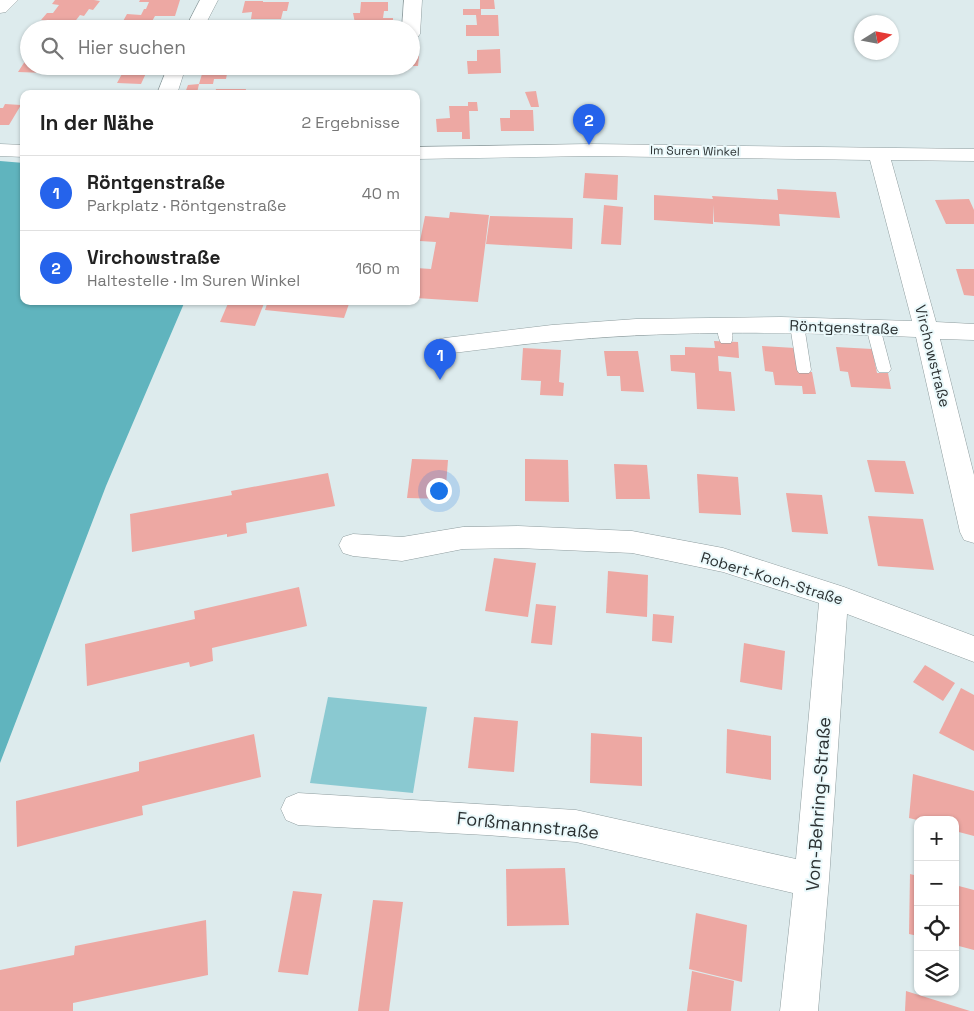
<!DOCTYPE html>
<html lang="de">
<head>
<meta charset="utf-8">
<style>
  body { margin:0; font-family:"Space Grotesk",sans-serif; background:#f6f6f6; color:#222 }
  .controls { position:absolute; right:15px; bottom:15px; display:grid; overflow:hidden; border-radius:10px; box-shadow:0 1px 4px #0004 }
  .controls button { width:45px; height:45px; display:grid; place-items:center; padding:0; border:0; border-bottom:1px solid #e0e0e0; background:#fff; color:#222; font:25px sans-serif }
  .compass { position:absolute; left:854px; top:15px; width:45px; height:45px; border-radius:50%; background:#fff; box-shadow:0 1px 4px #0004; rotate:79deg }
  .you { position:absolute; left:438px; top:490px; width:18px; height:18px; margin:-12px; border:4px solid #fff; border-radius:50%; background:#1a73e8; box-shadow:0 0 0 8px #1a73e833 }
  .badge { display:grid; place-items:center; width:32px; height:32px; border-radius:50%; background:#2563eb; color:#fff; font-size:16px; font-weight:700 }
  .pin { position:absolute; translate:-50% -41px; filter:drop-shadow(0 1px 2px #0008) }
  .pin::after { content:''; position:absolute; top:26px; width:18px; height:15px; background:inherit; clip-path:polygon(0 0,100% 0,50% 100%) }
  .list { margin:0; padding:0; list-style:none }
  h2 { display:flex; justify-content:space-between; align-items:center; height:65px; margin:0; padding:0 20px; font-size:21px }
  h2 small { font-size:16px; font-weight:400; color:#767676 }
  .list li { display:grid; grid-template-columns:32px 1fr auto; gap:15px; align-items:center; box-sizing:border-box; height:75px; padding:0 20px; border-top:1px solid #e0e0e0 }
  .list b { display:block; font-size:19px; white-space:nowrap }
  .list p { margin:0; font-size:16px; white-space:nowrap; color:#767676 }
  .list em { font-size:16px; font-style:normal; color:#767676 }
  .icon { flex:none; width:28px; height:28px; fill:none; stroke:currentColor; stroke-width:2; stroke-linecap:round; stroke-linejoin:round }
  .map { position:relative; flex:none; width:974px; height:1011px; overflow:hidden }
  .search { position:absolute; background:#fff; box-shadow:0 1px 4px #0004; left:20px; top:20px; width:400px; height:55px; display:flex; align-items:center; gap:12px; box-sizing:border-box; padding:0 18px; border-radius:28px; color:#767676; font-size:19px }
  .panel { position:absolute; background:#fff; box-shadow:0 1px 4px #0004; left:20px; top:90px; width:400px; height:215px; border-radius:10px }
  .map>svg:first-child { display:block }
  .green { fill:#8ac9d1 }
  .forest { fill:#60b4be }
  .building { fill:#eda8a3 }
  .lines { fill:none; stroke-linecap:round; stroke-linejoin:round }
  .service-casing { stroke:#8f9d9f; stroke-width:1 }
  .minor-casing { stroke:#8f9d9f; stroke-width:1 }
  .service { fill:#fff; fill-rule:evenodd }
  .minor { fill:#fff; fill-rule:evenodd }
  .labels { text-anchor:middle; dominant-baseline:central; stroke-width:4; stroke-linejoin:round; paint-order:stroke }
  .far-street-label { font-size:12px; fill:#2b3132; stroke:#eaf9fb }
  .street-label { font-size:15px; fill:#2b3132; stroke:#eaf9fb }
  .near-street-label { font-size:18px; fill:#2b3132; stroke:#eaf9fb }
</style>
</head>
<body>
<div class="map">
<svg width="974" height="1011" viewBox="0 0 974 1011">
  <rect width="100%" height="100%" fill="#ddebed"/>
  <path class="green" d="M328 697 427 707 413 793 310 783Z"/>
  <path class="forest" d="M0 161 24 163V301H185L106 486 0 763Z"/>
  <g class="building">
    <path d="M55 0H94L100 1 93 10 89 9 84 16 80 15 73 24 78 25 75 29H42L48 21 41 20 47 13H53L59 5 52 4Z"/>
    <path d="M140 0H180L175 16H155L151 23 169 24 166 29H138L141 23H122L127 14 141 15 144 9H146L149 2H139Z"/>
    <path d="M480 0H494L495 9H481V15H498L499 36H466V25H477L476 15H463V9H480Z"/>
    <path d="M245 1H263V2H289L287 11H283L281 19H251L252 12 242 13Z"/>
    <path d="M361 2H388V11H384L383 18H393V23H355L353 13H360Z"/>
    <path d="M228 20H246L245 24H242L240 29H226Z"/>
    <path d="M500 49 501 73 468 74 467 61H477V50Z"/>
    <path d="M29 55V66H50L46 73 18 72Z"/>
    <path d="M411 56H419L418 66H411Z"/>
    <path d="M104 66H135L134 70 147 71 141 84 117 83 123 72 102 71Z"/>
    <path d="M243 66H279L278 75H241Z"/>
    <path d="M335 66H410L409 70H402V73L369 72V74H334Z"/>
    <path d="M202 74H227L226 79H214L213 84H199Z"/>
    <path d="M199 84 197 93H185L188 85Z"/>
    <path d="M216 89H246L245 94H215Z"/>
    <path d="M536 91 539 107H531L525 92Z"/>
    <path d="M468 102H477L478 111H469L470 139H462V132H437L436 119 450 118 449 106H468Z"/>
    <path d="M5 104 21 105 9 125H0V108H3Z"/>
    <path d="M510 110H533L534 131H501L500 118H510Z"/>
    <path d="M585 173 618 175 617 200 583 198Z"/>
    <path d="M777 189 836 192 840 218 779 214 780 226 714 222 713 205V224L654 220V195L713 199 712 196 778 200Z"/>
    <path d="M969 199 974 210V224H946L935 200Z"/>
    <path d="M604 205 623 207 621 245 601 244Z"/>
    <path d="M450 212 489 215 478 302 416 298V268L431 269 436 242 420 241 425 216 449 218Z"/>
    <path d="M490 216 573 218 572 249 486 244Z"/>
    <path d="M956 269H974V296L964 295Z"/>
    <path d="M229 301H265L255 326 220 322Z"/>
    <path d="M268 301H350L344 318 265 310Z"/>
    <path d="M714 341 738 342 739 358 718 356 719 371 731 372 735 411 697 409 695 373 671 371 670 355H685V347L715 348Z"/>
    <path d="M762 346 795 348 799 372H812L816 394H803L802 386 775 385 773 372 765 371Z"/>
    <path d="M836 347 872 349 877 373H888L891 389 851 387 848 372 840 371Z"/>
    <path d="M523 348 561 350 559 382 564 383 563 396 540 395 541 381 521 380Z"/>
    <path d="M604 351H638L644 392 621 391 620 376H607Z"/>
    <path d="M412 459 448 460 445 499 407 498Z"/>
    <path d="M525 459 568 460 569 502 525 501Z"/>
    <path d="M867 460 905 461 914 494 875 492Z"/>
    <path d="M614 464 647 465 650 499H616Z"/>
    <path d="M328 473 335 506 246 523 247 533 227 537V534L132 552 130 514 232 495 231 491Z"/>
    <path d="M697 474 738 477 741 515 699 513Z"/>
    <path d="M786 493 822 495 828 534 792 532Z"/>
    <path d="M868 516 923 519 934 570 878 566Z"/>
    <path d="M494 558 536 563 528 617 485 611Z"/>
    <path d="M608 571 648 575 647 617 606 613Z"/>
    <path d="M299 587 307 626 212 648 213 661 190 667 189 662 87 686 85 644 195 619 194 611Z"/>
    <path d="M536 604 556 606 552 645 531 643Z"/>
    <path d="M653 614 674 616 672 643 652 641Z"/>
    <path d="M744 643 785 651 782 690 740 682Z"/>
    <path d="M925 665 955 683 943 701 913 682Z"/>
    <path d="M961 688 974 695V751L939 733Z"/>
    <path d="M474 717 518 721 514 772 468 768Z"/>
    <path d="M727 729 771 736V780L726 773Z"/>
    <path d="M591 733 642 737V786L590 783Z"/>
    <path d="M254 734 261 777 142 806 143 815 17 847 16 801 139 771V762Z"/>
    <path d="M913 774 974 791V836L955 831V820H917L909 818Z"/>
    <path d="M565 868 569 925 507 926 506 869Z"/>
    <path d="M910 874 918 876V936L909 934Z"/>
    <path d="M955 885 974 890V950L955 945Z"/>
    <path d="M293 891 322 894 308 975 278 972Z"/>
    <path d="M373 900 403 902 389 1011H358Z"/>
    <path d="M696 913 747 925 742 982 689 969Z"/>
    <path d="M206 920 208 975 73 1003V1011H0V970L74 955 75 946Z"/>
    <path d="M692 971 734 981 731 1011H687Z"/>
    <path d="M906 991 970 1011H905Z"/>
  </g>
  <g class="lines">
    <g class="service-casing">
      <g id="service">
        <path d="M724 321 729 322C732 327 734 338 731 343H721C718 338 716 327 719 322Z"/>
        <path d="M797 321 802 322 804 325 811 370 809 373H799L797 370 790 325 792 322Z"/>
        <path d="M873 323 878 324 880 327 891 369 889 372H879L877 369 866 327 868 324Z"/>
      </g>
    </g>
    <g class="minor-casing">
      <g id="minor">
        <path d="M0 0H18L6 12 0 13Z"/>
        <path d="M200 0H218L203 29H185Z"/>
        <path d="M404 0H422L420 34 417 38 411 39V29H402Z"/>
        <path d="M168 66H186L177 94H157Z"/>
        <path d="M0 144 24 145V157L0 156Z"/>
        <path d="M590 144 974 149V161L891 160 936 322 974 324V340L940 339 974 475V543L964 540 960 532 916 337C800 332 685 330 570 340 528 343 486 349 445 354L436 352 433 346 436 340 445 338 552 325 636 319 781 317 912 321 870 160 590 156 416 159V147Z"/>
        <path d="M518 526 632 531 723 548 844 587 974 636V662L847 614 829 880 818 1011H780L793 893 576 842 486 835 298 825 286 820 281 809 286 798 298 793 576 810 796 859 819 603 723 572 632 553 518 548 463 549 402 561 353 556 343 553 339 545 343 537 353 534 402 537 463 527Z"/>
      </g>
    </g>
    <use href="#service" class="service"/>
    <use href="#minor" class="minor"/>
  </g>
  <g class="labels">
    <g class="far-street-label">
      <text transform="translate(695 151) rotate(1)">Im Suren Winkel</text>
    </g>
    <g class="street-label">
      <text transform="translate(844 327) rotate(2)">Röntgenstraße</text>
      <text transform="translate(933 356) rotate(76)">Virchowstraße</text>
      <text transform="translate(772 578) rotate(17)">Robert-Koch-Straße</text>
    </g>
    <g class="near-street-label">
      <text transform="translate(818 804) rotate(-86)">Von-Behring-Straße</text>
      <text transform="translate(528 825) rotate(6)">Forßmannstraße</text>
    </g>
  </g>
</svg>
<div class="controls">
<button>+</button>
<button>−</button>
<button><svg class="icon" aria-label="locate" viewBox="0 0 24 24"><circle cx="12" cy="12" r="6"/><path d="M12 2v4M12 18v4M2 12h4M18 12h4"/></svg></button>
<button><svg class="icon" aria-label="layers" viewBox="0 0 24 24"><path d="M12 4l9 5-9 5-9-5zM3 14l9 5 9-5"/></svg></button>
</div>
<svg class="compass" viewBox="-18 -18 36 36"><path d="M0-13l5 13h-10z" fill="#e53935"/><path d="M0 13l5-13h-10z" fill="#767676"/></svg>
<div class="you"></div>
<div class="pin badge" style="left:440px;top:380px">1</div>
<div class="pin badge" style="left:589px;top:145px">2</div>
<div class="search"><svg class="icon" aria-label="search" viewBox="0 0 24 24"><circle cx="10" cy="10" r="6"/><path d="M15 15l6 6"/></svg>Hier suchen</div>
<section class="panel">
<h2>In der Nähe<small>2 Ergebnisse</small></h2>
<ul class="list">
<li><span class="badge">1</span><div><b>Röntgenstraße</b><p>Parkplatz · Röntgenstraße</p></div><em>40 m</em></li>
<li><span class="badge">2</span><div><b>Virchowstraße</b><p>Haltestelle · Im Suren Winkel</p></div><em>160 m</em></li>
</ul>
</section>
</div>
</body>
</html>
